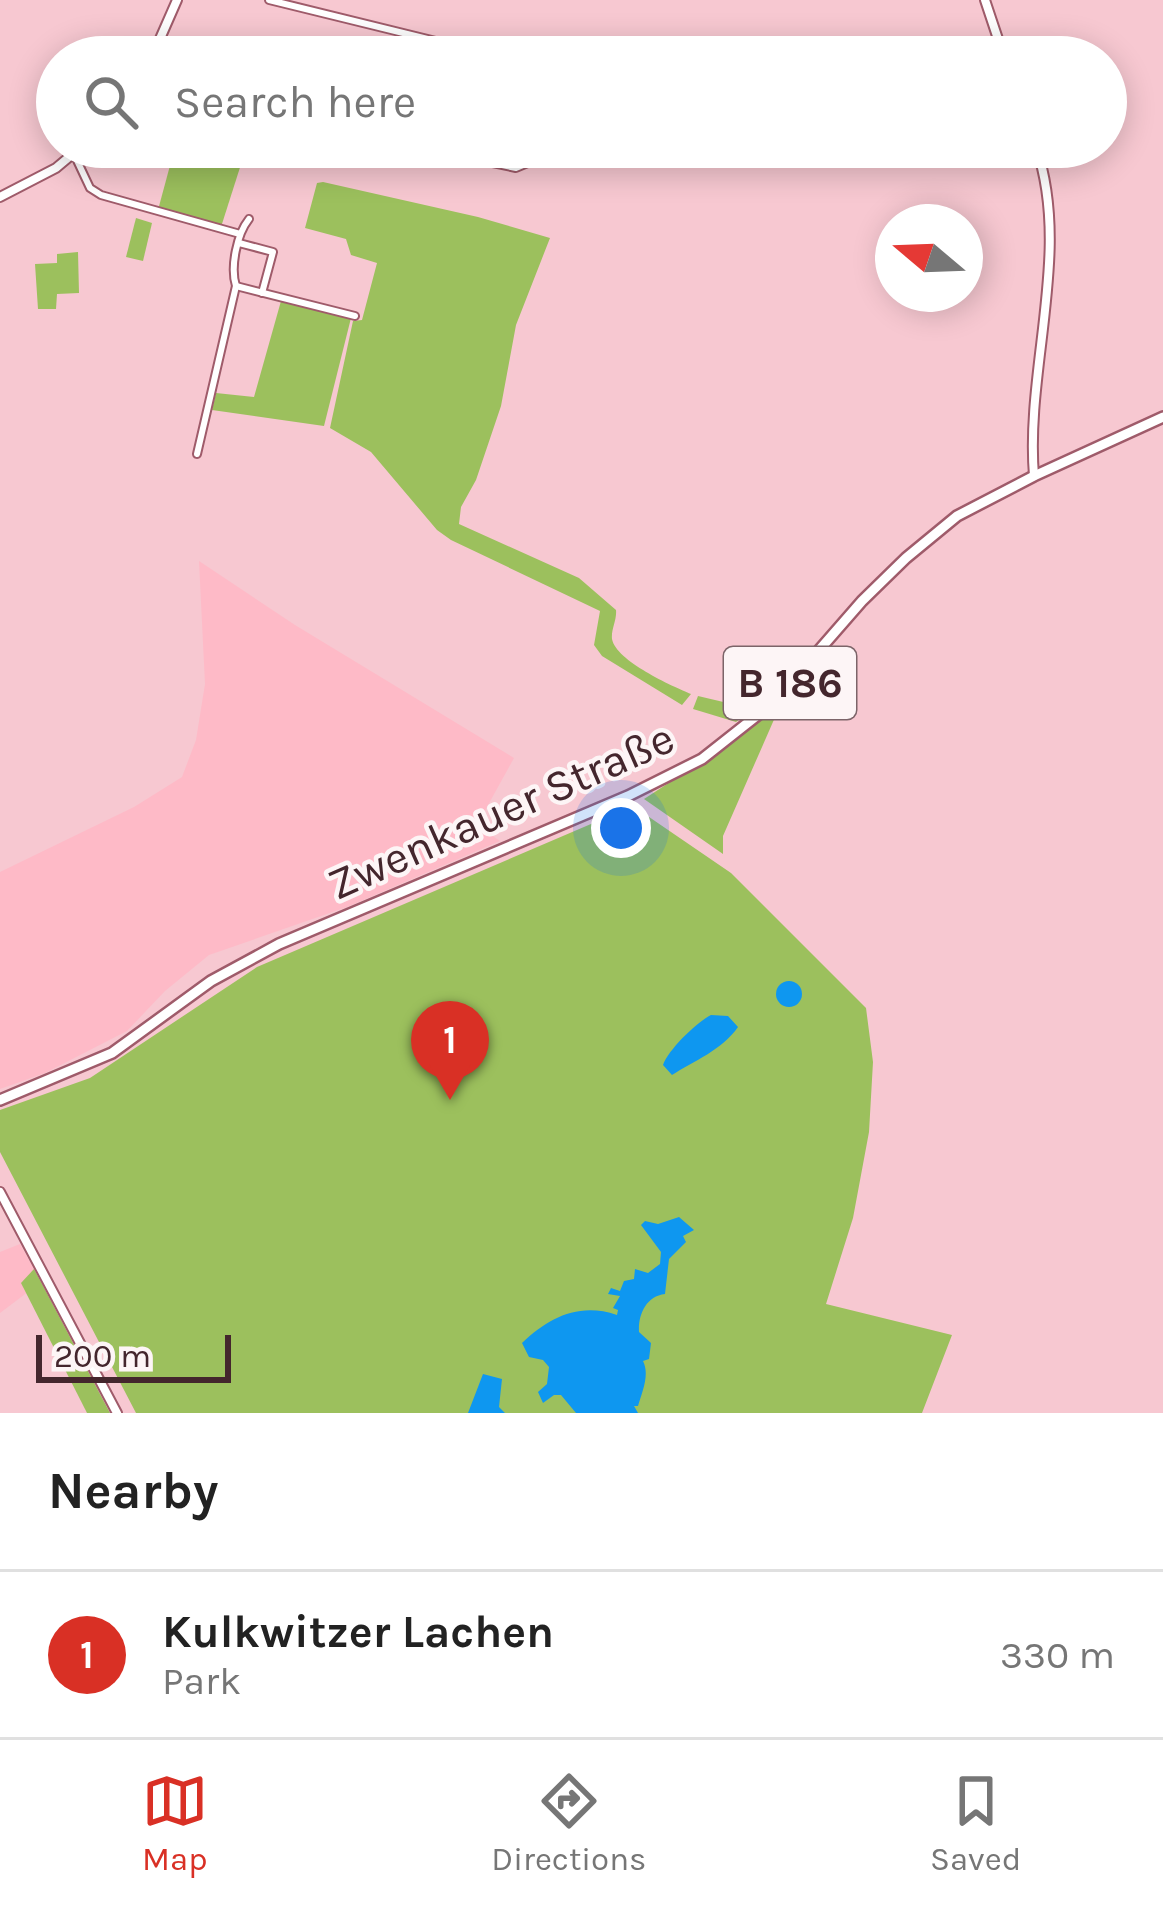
<!DOCTYPE html>
<html lang="en">
<head>
<meta charset="utf-8">
<style>
  body { margin:0; font-family:Karla,sans-serif; background:#f6f6f6; color:#222 }
  .compass { position:absolute; left:875px; top:204px; width:108px; height:108px; border-radius:50%; background:#fff; box-shadow:0 6px 30px #0003; rotate:289deg }
  .scale { position:absolute; left:36px; bottom:30px; width:195px; box-sizing:border-box; padding-left:12px; border:6px solid #44262d; border-top:0; font-size:33px; line-height:42px; white-space:nowrap; color:#44262d; -webkit-text-stroke:9px #fdf5f6; paint-order:stroke }
  .you { position:absolute; left:621px; top:828px; width:42px; height:42px; margin:-30px; border:9px solid #fff; border-radius:50%; background:#1a73e8; box-shadow:0 0 0 18px #1a73e833 }
  .badge { display:grid; place-items:center; width:78px; height:78px; border-radius:50%; background:#d93025; color:#fff; font-size:39px; font-weight:700 }
  .pin { position:absolute; translate:-50% -99px; filter:drop-shadow(0 3px 6px #0008) }
  .pin::after { content:''; position:absolute; top:63px; width:42px; height:36px; background:inherit; clip-path:polygon(0 0,100% 0,50% 100%) }
  .list { margin:0; padding:0; list-style:none }
  h2 { display:flex; justify-content:space-between; align-items:center; height:156px; margin:0; padding:0 48px; font-size:51px }
  h2 small { font-size:39px; font-weight:400; color:#767676 }
  .list li { display:grid; grid-template-columns:78px 1fr auto; gap:36px; align-items:center; box-sizing:border-box; height:168px; padding:0 48px; border-top:3px solid #e0e0e0 }
  .list b { display:block; font-size:45px; white-space:nowrap }
  .list p { margin:0; font-size:39px; white-space:nowrap; color:#767676 }
  .list em { font-size:39px; font-style:normal; color:#767676 }
  .icon { flex:none; width:66px; height:66px; fill:none; stroke:currentColor; stroke-width:2; stroke-linecap:round; stroke-linejoin:round }
  .map { position:relative; flex:none; width:1163px; height:1413px; overflow:hidden }
  .search { position:absolute; background:#fff; box-shadow:0 6px 30px #0003; left:36px; right:36px; top:36px; height:132px; display:flex; align-items:center; gap:30px; box-sizing:border-box; padding:0 42px; border-radius:66px; color:#767676; font-size:45px }
  .sheet { height:324px; background:#fff }
  nav { display:flex; justify-content:space-around; align-items:center; box-sizing:border-box; height:168px; border-top:3px solid #e0e0e0; background:#fff; font-size:33px; color:#767676 }
  nav a { display:grid; justify-items:center; gap:6px }
  nav .on { color:#d93025 }
  .map>svg:first-child { display:block }
  .built { fill:#febac7 }
  .green { fill:#9cc05d }
  .water { fill:#0e97f0 }
  .lines { fill:none; stroke-linecap:round; stroke-linejoin:round }
  .street-casing { stroke:#9f5b6a; stroke-width:10 }
  .secondary-casing { stroke:#9f5b6a; stroke-width:12 }
  .primary-casing { stroke:#9f5b6a; stroke-width:14 }
  .street { stroke:#fff; stroke-width:6 }
  .secondary { stroke:#fff; stroke-width:8 }
  .primary { stroke:#fff; stroke-width:9 }
  .labels { text-anchor:middle; dominant-baseline:central; stroke-width:9; stroke-linejoin:round; paint-order:stroke }
  .shield { fill:#fdf5f6; stroke:#7c6469; stroke-width:3 }
  .shield-label { font-size:42px; font-weight:bold; fill:#44262d }
  .street-label { font-size:45px; fill:#44262d; stroke:#fdf5f6 }
</style>
</head>
<body>
<div class="map">
<svg width="1163" height="1413" viewBox="0 0 1163 1413">
  <rect width="100%" height="100%" fill="#f7c8d1"/>
  <g class="built">
    <path d="M199 561 295 625 514 758 477 825 500 841 347 907 209 955 165 991 127 1031 45 1073 0 1089V872L134 807 182 777 196 740 205 684Z"/>
    <path d="M20 1244 41 1282 0 1313V1252Z"/>
  </g>
  <g class="green">
    <path d="M175 147 243 158 221 227 158 210Z"/>
    <path d="M323 182 478 217 550 238 516 325 501 406 476 480 461 507 459 524 579 578 616 610C617 620 611 629 612 639 616 661 672 686 691 694L682 705 602 656 594 645 600 611 451 540 437 530 371 452 330 428 353 321 362 320 377 263 351 255 346 239 305 228 317 183Z"/>
    <path d="M136 218 152 223 143 261 126 257Z"/>
    <path d="M78 252 79 293 57 294 56 309H38L35 264 57 263V254Z"/>
    <path d="M281 301 351 318 324 426 212 410 216 393 254 397Z"/>
    <path d="M698 696 753 709 736 722 693 709Z"/>
    <path d="M765 715H776L723 836V854L644 799 735 740Z"/>
    <path d="M633 806 731 873 866 1008 873 1062 869 1132 853 1218 826 1304 952 1335 922 1413H136L0 1152V1110L90 1078 257 967Z"/>
    <path d="M34 1269 41 1282 110 1413H87L21 1283Z"/>
  </g>
  <g class="water">
    <circle cx="789" cy="994" r="13"/>
    <path d="M711 1015 728 1016 738 1027C722 1050 694 1061 672 1075L663 1065C669 1049 696 1023 711 1015Z"/>
    <path d="M679 1217 694 1230 683 1236 686 1242 669 1259 665 1294C646 1296 638 1315 639 1332L651 1343 649 1359 643 1361C650 1375 642 1392 638 1406H634L638 1413H576L561 1395H554L543 1403 538 1392 547 1384 549 1367 543 1360 529 1357 522 1343C549 1318 578 1302 617 1315L618 1310 613 1308 620 1296 608 1294 611 1288 620 1291 624 1281 634 1279 635 1269 648 1273 660 1264 661 1252 641 1225 645 1221 658 1224Z"/>
    <path d="M483 1374 502 1379 499 1407 505 1413H468Z"/>
  </g>
  <g class="lines">
    <g class="street-casing">
      <g id="street">
        <path d="M269 0 501 57"/>
        <path d="M415 147 516 168 528 163 541 147"/>
        <path d="M74 154 90 188 101 195 240 234"/>
        <path d="M239 243 273 252 262 293"/>
        <path d="M236 286 355 316"/>
        <path d="M197 454 236 286C230 267 237 234 249 219"/>
      </g>
    </g>
    <g class="secondary-casing">
      <g id="secondary">
        <path d="M985 0 1004 57"/>
        <path d="M152 57 177 0"/>
        <path d="M0 197 56 168 81 147"/>
        <path d="M1034 476C1025 368 1072 252 1036 147"/>
        <path d="M0 1192 117 1413"/>
      </g>
    </g>
    <g class="primary-casing">
      <path id="primary" d="M0 1100 112 1053 211 981 279 944 628 796 702 759 773 703 862 601 906 558 957 516 1034 476 1163 417"/>
    </g>
    <use href="#street" class="street"/>
    <use href="#secondary" class="secondary"/>
    <use href="#primary" class="primary"/>
  </g>
  <g class="labels">
    <rect class="shield" x="724" y="647" width="132" height="72" rx="9"/>
    <g class="shield-label">
      <text x="790" y="683">B 186</text>
    </g>
    <g class="street-label">
      <text transform="translate(501 811) rotate(-24)">Zwenkauer Straße</text>
    </g>
  </g>
</svg>
<svg class="compass" viewBox="-18 -18 36 36"><path d="M0-13l5 13h-10z" fill="#e53935"/><path d="M0 13l5-13h-10z" fill="#767676"/></svg>
<div class="scale">200 m</div>
<div class="you"></div>
<div class="pin badge" style="left:450px;top:1100px">1</div>
<div class="search"><svg class="icon" aria-label="search" viewBox="0 0 24 24"><circle cx="10" cy="10" r="6"/><path d="M15 15l6 6"/></svg>Search here</div>
</div>
<section class="sheet">
<h2>Nearby<small></small></h2>
<ul class="list">
<li><span class="badge">1</span><div><b>Kulkwitzer Lachen</b><p>Park</p></div><em>330 m</em></li>
</ul>
</section>
<nav>
<a class="on"><svg class="icon" aria-label="map" viewBox="0 0 24 24"><path d="M3 6l6-2 6 2 6-2v14l-6 2-6-2-6 2zM9 4v14M15 6v14"/></svg>Map</a>
<a><svg class="icon" aria-label="directions" viewBox="0 0 24 24"><path d="M12 3l9 9-9 9-9-9zM9 14v-3h6M13 9l2 2-2 2"/></svg>Directions</a>
<a><svg class="icon" aria-label="saved" viewBox="0 0 24 24"><path d="M7 4h10v16l-5-4-5 4z"/></svg>Saved</a>
</nav>
</body>
</html>
